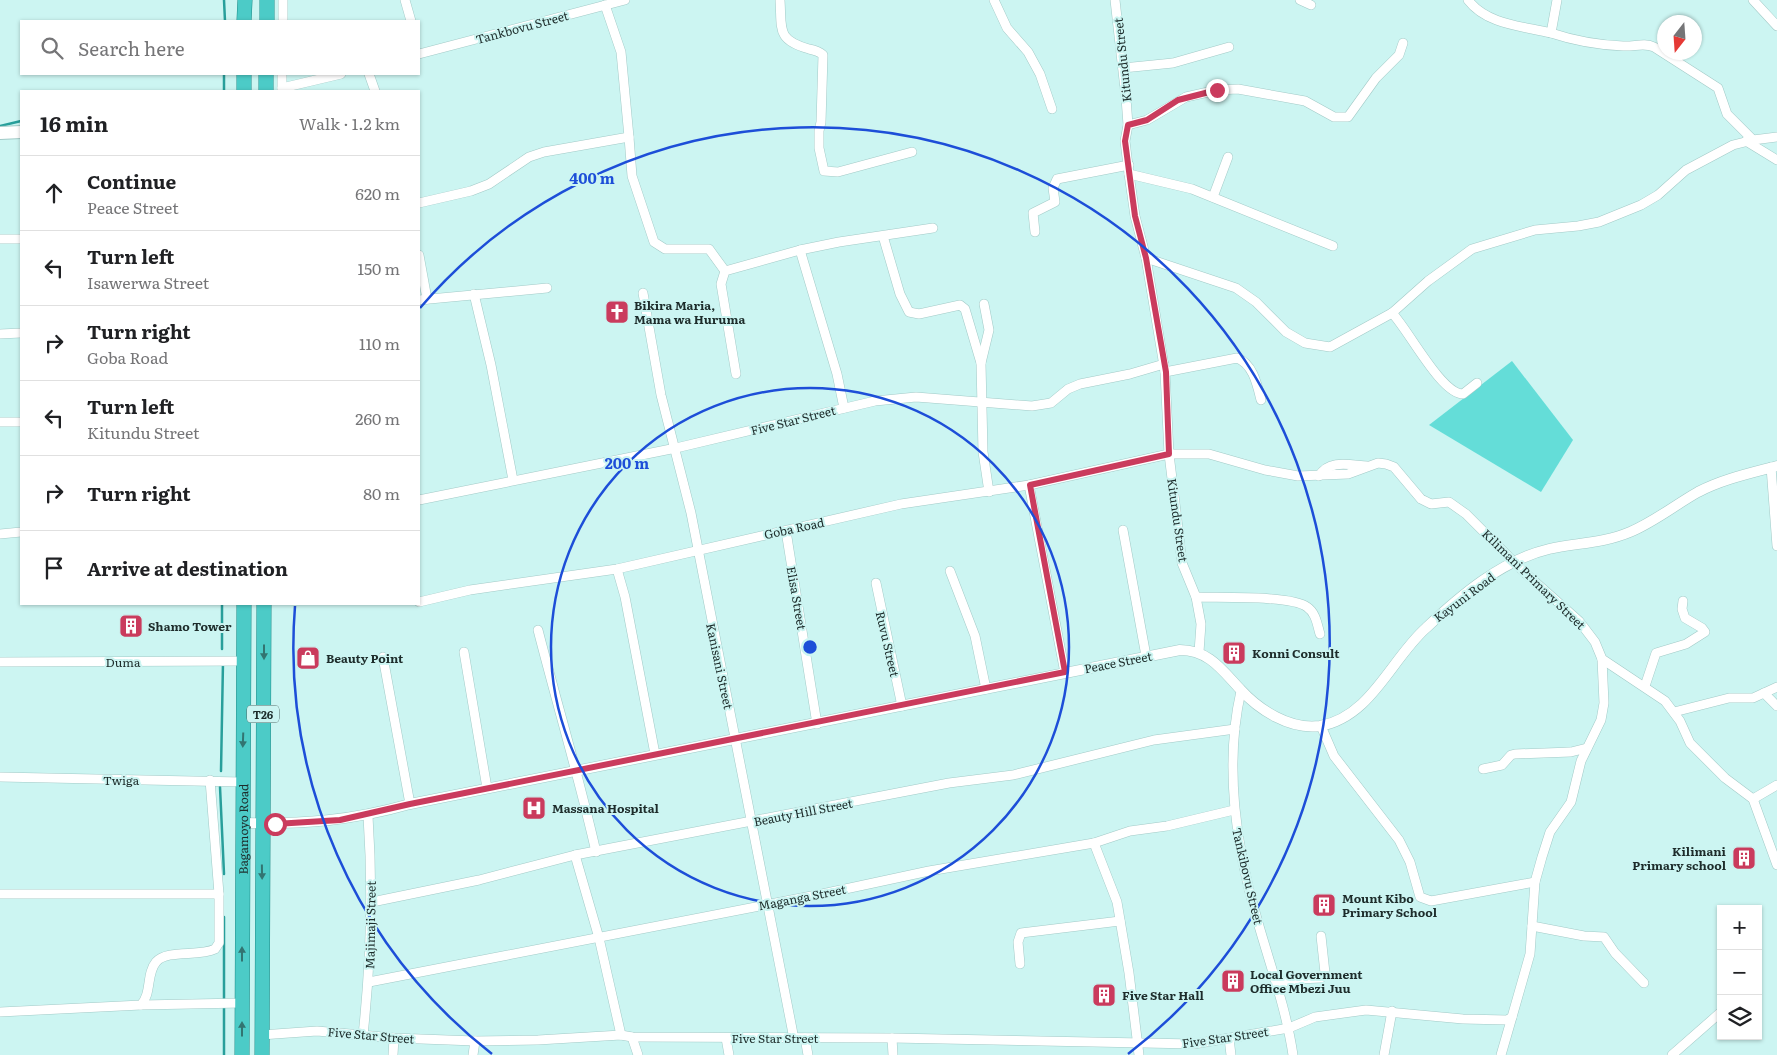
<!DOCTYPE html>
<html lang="en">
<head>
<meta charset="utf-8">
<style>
  body { margin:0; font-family:Literata,serif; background:#f2f2f2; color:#202124 }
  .controls { position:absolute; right:15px; bottom:15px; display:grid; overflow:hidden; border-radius:0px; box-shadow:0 1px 4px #0004 }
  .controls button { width:45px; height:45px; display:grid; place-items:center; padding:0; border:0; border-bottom:1px solid #e0e0e0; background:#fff; color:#202124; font:25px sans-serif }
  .compass { position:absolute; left:1657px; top:15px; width:45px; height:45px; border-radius:50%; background:#fff; box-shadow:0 1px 4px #0004; rotate:197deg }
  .stop { position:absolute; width:15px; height:15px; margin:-11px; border:4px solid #ca3b5d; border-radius:50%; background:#fff }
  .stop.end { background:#ca3b5d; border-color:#fff; box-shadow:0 1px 5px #0008 }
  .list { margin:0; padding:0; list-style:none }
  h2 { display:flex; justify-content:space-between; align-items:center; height:65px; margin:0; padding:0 20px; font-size:21px }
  h2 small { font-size:16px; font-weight:400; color:#757577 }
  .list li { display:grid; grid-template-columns:32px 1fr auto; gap:15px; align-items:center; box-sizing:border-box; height:75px; padding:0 20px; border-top:1px solid #e0e0e0 }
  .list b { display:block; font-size:19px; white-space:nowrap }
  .list p { margin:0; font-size:16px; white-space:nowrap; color:#757577 }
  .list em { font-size:16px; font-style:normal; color:#757577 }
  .icon { flex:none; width:28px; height:28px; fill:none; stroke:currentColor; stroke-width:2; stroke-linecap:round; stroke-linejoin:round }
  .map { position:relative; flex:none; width:1777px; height:1055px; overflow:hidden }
  .search { position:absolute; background:#fff; box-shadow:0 1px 4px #0004; left:20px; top:20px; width:400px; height:55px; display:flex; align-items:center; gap:12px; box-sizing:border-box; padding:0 18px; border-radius:0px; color:#757577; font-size:19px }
  .panel { position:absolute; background:#fff; box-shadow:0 1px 4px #0004; left:20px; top:90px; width:400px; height:515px; border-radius:0px }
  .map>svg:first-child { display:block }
  .green { fill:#64ddd8 }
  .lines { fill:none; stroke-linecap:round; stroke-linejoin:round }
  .stream { stroke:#289f9b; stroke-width:2.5 }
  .minor-casing { stroke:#a2cac7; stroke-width:10 }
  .tertiary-casing { stroke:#a2cac7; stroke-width:11 }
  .secondary-casing { stroke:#a2cac7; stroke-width:14 }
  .trunk-casing { stroke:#1f8b87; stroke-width:15 }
  .minor { stroke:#fff; stroke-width:9 }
  .tertiary { stroke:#fff; stroke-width:10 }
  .secondary { stroke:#fff; stroke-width:12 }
  .trunk { stroke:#4ccbc7; stroke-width:14 }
  .oneway { fill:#327471 }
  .route { stroke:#ca3b5d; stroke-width:6 }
  .ring { fill:none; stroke:#1d4ed8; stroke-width:2.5 }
  .labels { text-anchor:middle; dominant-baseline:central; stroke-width:4; stroke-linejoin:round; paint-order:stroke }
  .shield { fill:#ccf5f2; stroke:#526867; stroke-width:1 }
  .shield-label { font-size:11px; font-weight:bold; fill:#1d2c2b }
  .street-label { font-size:12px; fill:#1d2c2b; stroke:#ccf5f2 }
  .poi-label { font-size:12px; font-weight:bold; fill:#1d2c2b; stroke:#ccf5f2; text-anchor:start }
  .centre { fill:#1d4ed8; stroke:#ccf5f2; stroke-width:2.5 }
  .ring-label { font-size:15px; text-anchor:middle; font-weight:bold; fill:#1d4ed8; stroke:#ccf5f2; stroke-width:4; stroke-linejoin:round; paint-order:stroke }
</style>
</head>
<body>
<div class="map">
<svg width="1777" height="1055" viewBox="0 0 1777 1055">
  <rect width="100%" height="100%" fill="#ccf5f2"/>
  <path class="green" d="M1512 361 1573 440 1541 492 1429 425Z"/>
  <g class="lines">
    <g class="stream">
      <path d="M224 0 225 21"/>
      <path d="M224 74V91"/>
      <path d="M0 126 21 121"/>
      <path d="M222 604V649"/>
      <path d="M221 771 223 662"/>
      <path d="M220 787 224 874"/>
      <path d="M224 1001V917"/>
      <path d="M224 1007V1055"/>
    </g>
    <g class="minor-casing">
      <g id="minor">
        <path d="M405 0 411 21"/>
        <path d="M780 0C782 29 776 40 809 49 814 50 819 51 823 55L821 122 819 131V148L824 171 838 172 912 152"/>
        <path d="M994 0 1007 28 1028 52 1040 74 1052 109"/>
        <path d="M1115 0 1126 98 1128 125 1125 141 1129 174 1135 216 1146 258 1165 372 1169 454 1178 528 1182 563 1196 597 1201 624 1199 652"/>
        <path d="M1300 0 1311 5"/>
        <path d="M1468 0C1487 25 1523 26 1551 33"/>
        <path d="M1557 0 1551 33C1575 41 1598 45 1623 46 1634 47 1644 42 1654 47L1718 88 1727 114 1753 140"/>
        <path d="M1753 0 1777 26"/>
        <path d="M283 21V0"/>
        <path d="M419 54 625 0"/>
        <path d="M1123 68 1173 63 1229 47"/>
        <path d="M369 74 375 91"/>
        <path d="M282 88 341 74"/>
        <path d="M282 91V74"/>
        <path d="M1128 125 1147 120 1186 97 1217 90 1238 89 1305 101 1334 117H1348L1376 78 1399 55 1403 43"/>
        <path d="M629 137 632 176 654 242 665 249H709L725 271"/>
        <path d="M1746 141 1777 160"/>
        <path d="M1129 174 1192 189 1333 246"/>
        <path d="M1213 197 1228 157"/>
        <path d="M419 203 471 191 489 184 529 157 544 152 629 137 621 52 605 5"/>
        <path d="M1035 232 1033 213 1055 202 1053 188 1057 179 1129 165"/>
        <path d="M883 236 900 294 909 312 919 314 960 305 965 309 981 363 983 452 989 492"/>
        <path d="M0 239H21"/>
        <path d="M800 250 837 374 844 408"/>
        <path d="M419 255 427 299"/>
        <path d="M1146 258 1236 288 1256 302 1286 332 1305 343 1330 347 1392 313 1428 281 1472 249 1535 230 1578 226 1599 222 1641 205 1658 195 1686 170 1733 145 1753 140 1777 137"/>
        <path d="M643 293 661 395 691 513 794 1039"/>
        <path d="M474 294 491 365 513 480"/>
        <path d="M419 300 547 288"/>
        <path d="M1392 313C1408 329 1441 394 1463 394L1477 383"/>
        <path d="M0 334 21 333"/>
        <path d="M981 363 989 330 984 304"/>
        <path d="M1165 372 1237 358C1253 364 1257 384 1261 400"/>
        <path d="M736 374 721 284 725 271 800 250 839 242 933 228"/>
        <path d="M0 422H21"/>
        <path d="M1771 467 1777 546"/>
        <path d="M1319 476C1329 459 1350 465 1367 466"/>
        <path d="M1029 485 1065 673"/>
        <path d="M419 500 676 448 875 401 916 397 1032 406 1051 403 1068 389 1080 384 1130 374 1164 364"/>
        <path d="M1123 530 1146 656"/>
        <path d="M786 531 817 724"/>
        <path d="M0 534 21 532"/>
        <path d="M617 569 625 597 655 754"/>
        <path d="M950 571 975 636 986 689"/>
        <path d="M876 583 902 706"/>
        <path d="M1196 597C1219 598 1291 595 1307 607 1316 613 1317 624 1320 634"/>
        <path d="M419 602 470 590 617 569 901 504 1029 485 1169 454H1209L1265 470 1298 476 1348 474 1378 463 1386 464 1394 467 1421 499 1431 504 1449 502 1466 514 1524 572 1579 621 1595 642 1602 659 1665 701 1680 721 1690 743 1725 778 1753 799 1777 865"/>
        <path d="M538 630C557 704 579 777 596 852"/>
        <path d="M464 652 487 788"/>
        <path d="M383 657 410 804"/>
        <path d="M0 662 245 661"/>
        <path d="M1645 686 1656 653 1686 644 1705 632 1702 628 1685 618 1682 609 1683 601"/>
        <path d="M1241 691C1224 765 1236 848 1257 919 1270 965 1286 1008 1293 1055"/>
        <path d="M1764 693 1777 706"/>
        <path d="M1674 712 1729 698H1753L1777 687"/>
        <path d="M1321 726 1334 756 1399 840 1410 862 1420 897 1431 901 1535 882"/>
        <path d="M1483 769 1502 765 1511 755 1515 754 1571 752 1587 748"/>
        <path d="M0 777 242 782"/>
        <path d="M1753 799 1777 785"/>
        <path d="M1094 843 1117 902 1129 973 1139 1055"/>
        <path d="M575 855 599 938 621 1035"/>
        <path d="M0 894H219"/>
        <path d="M372 902 479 880 575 855 949 783 1013 775 1154 740 1235 729"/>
        <path d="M1532 926 1584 936 1604 937 1615 953 1644 983"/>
        <path d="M1020 964 1018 942 1021 933 1120 921"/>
        <path d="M369 982 822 894 929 871 1094 843 1130 831 1167 826 1234 810"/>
        <path d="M1278 983 1298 979 1321 978 1325 973 1321 936"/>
        <path d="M141 1005 242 1003"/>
        <path d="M0 1012 141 1005C152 993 146 974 156 962 167 949 199 957 215 949L219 943V894L210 780"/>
        <path d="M261 1035 317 1031 394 1038 475 1041 538 1040 621 1035 632 1037 892 1038 1194 1044 1289 1028 1315 1017 1366 1010 1463 1019 1507 1020 1512 1017 1530 954 1535 882 1542 857 1550 832 1571 802 1581 761 1601 720 1604 703 1602 659"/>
        <path d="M363 1035C371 961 373 889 368 816"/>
        <path d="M632 1037 638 1055"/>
        <path d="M726 1038 729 1055"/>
        <path d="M805 1038 808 1055"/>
        <path d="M892 1038 893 1055"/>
        <path d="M1229 1038 1231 1055"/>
        <path d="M393 1055 394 1038"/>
        <path d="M473 1055 475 1041"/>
        <path d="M1384 1055 1392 1011"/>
        <path d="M1501 1055 1512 1017"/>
        <path d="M1672 1055 1721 1012"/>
      </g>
    </g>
    <g class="tertiary-casing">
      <path id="tertiary" d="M243 823C305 824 350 821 410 804L1180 650C1209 650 1222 670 1240 689 1259 710 1290 730 1320 726 1371 717 1391 659 1426 628 1460 596 1502 560 1549 549 1576 543 1604 543 1630 532 1654 522 1675 505 1698 492 1723 479 1751 473 1777 466"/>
    </g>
    <g class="secondary-casing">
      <path id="secondary" d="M0 133 21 132"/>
    </g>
    <g class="trunk-casing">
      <g id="trunk">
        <path d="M244 21 245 0"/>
        <path d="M267 21V0"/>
        <path d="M244 74V91"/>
        <path d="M266 91V74"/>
        <path id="s1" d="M242 1055 244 604"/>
        <path d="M262 1055 264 604"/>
      </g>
    </g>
    <use href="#minor" class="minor"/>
    <use href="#tertiary" class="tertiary"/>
    <use href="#secondary" class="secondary"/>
    <use href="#trunk" class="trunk"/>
  </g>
  <defs><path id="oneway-solid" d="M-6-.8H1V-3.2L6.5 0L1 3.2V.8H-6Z" transform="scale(1.25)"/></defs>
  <g class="oneway">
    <use href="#oneway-solid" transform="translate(264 652) rotate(90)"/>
    <use href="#oneway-solid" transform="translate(243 740) rotate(92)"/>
    <use href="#oneway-solid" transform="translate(262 872) rotate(89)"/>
    <use href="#oneway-solid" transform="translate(242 954) rotate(-90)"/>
    <use href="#oneway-solid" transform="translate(242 1029) rotate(-90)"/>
  </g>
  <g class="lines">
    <path class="route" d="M275 824 340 820 410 804 1065 672 1030 485 1169 454 1166 372 1146 258 1135 216 1125 141 1128 125 1147 120 1178 100 1217 90"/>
  </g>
  <g class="ring">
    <circle cx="810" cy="647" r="259"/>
    <path d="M492 1054A517 517 0 0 1 295 606M420 308A517 517 0 1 1 1128 1054"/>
  </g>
  <defs>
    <g id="church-square" transform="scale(1.25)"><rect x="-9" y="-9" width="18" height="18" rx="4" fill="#ca3b5d" stroke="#ccf5f2"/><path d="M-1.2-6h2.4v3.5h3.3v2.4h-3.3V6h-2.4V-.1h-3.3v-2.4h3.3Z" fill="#fff"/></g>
    <g id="building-square" transform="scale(1.25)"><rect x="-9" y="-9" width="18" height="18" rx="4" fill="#ca3b5d" stroke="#ccf5f2"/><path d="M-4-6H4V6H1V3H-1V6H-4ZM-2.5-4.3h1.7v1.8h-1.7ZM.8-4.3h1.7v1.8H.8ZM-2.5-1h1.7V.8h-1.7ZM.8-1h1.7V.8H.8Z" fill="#fff"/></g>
    <g id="shop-square" transform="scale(1.25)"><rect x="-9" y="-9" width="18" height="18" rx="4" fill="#ca3b5d" stroke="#ccf5f2"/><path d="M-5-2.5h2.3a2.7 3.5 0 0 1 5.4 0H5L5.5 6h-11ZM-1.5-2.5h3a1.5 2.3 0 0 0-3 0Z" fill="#fff"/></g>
    <g id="hospital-square" transform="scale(1.25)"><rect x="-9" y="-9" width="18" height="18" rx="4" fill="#ca3b5d" stroke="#ccf5f2"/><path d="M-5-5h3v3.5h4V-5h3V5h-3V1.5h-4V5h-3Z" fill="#fff"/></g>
  </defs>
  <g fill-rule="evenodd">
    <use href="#church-square" x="617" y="312"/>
    <use href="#building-square" x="131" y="626"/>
    <use href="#building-square" x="1234" y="653"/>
    <use href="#shop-square" x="308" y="658"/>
    <use href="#hospital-square" x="534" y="808"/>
    <use href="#building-square" x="1744" y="858"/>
    <use href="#building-square" x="1324" y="905"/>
    <use href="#building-square" x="1233" y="981"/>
    <use href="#building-square" x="1104" y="995"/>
  </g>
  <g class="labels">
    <rect class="shield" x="247" y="705.5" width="32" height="17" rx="4"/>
    <g class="shield-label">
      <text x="263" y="714">T26</text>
    </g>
    <g class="street-label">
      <text transform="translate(522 27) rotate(-15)">Tankbovu Street</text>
      <text transform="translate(1122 60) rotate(-96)">Kitundu Street</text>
      <text transform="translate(793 420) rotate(-14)">Five Star Street</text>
      <text transform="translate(1178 520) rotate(82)">Kitundu Street</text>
      <text transform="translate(794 528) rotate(-12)">Goba Road</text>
      <text transform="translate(1534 579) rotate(44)">Kilimani Primary Street</text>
      <text transform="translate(1464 597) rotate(-37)">Kayuni Road</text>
      <text transform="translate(797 598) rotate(80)">Elisa Street</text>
      <text transform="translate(888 644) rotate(77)">Ruvu Street</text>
      <text x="123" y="662">Duma</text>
      <text transform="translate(1118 662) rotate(-11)">Peace Street</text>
      <text transform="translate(720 666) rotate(78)">Kanisani Street</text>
      <text x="121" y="780">Twiga</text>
      <text transform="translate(803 812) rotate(-11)">Beauty Hill Street</text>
      <text stroke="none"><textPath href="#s1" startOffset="226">Bagamoyo Road</textPath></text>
      <text transform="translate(1248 876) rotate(77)">Tankibovu Street</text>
      <text transform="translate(802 897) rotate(-11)">Maganga Street</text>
      <text transform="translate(370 925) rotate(-89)">Majimaji Street</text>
      <text transform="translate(371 1035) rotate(5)">Five Star Street</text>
      <text transform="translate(1225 1037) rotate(-8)">Five Star Street</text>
      <text x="775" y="1038">Five Star Street</text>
    </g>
    <g class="poi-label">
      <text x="634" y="305">Bikira Maria,<tspan x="634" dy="14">Mama wa Huruma</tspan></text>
      <text x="148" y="626">Shamo Tower</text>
      <text x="1252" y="653">Konni Consult</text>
      <text x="326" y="658">Beauty Point</text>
      <text x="552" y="808">Massana Hospital</text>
      <text x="1726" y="851" text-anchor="end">Kilimani<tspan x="1726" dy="14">Primary school</tspan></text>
      <text x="1342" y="898">Mount Kibo<tspan x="1342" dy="14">Primary School</tspan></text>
      <text x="1250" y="974">Local Government<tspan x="1250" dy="14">Office Mbezi Juu</tspan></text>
      <text x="1122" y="995">Five Star Hall</text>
    </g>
  </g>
  <circle cx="810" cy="647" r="8" class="centre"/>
  <g class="ring-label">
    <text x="592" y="184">400 m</text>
    <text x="627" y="469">200 m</text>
  </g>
</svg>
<div class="controls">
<button>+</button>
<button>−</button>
<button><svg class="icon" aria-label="layers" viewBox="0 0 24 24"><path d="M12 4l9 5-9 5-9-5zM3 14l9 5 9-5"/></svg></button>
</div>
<svg class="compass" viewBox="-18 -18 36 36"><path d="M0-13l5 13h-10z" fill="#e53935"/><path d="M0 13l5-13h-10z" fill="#757577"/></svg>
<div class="stop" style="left:275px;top:824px"></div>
<div class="stop end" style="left:1217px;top:90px"></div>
<div class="search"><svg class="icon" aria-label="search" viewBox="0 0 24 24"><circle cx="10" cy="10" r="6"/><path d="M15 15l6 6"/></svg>Search here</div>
<section class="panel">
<h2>16 min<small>Walk · 1.2 km</small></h2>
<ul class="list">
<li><svg class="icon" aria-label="ahead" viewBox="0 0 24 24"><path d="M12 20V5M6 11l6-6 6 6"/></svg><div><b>Continue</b><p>Peace Street</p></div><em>620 m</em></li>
<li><svg class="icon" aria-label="left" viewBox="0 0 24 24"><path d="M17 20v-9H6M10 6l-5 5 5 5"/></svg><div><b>Turn left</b><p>Isawerwa Street</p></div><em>150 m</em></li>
<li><svg class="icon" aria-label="right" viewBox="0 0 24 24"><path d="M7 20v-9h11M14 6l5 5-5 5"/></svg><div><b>Turn right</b><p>Goba Road</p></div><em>110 m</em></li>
<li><svg class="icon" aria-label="left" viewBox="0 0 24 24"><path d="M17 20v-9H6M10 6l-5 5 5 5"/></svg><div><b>Turn left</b><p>Kitundu Street</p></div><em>260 m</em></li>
<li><svg class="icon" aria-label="right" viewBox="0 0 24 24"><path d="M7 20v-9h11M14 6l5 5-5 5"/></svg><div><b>Turn right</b></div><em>80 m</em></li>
<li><svg class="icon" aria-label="arrive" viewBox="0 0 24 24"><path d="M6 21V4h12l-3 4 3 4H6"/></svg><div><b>Arrive at destination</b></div></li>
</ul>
</section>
</div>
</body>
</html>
